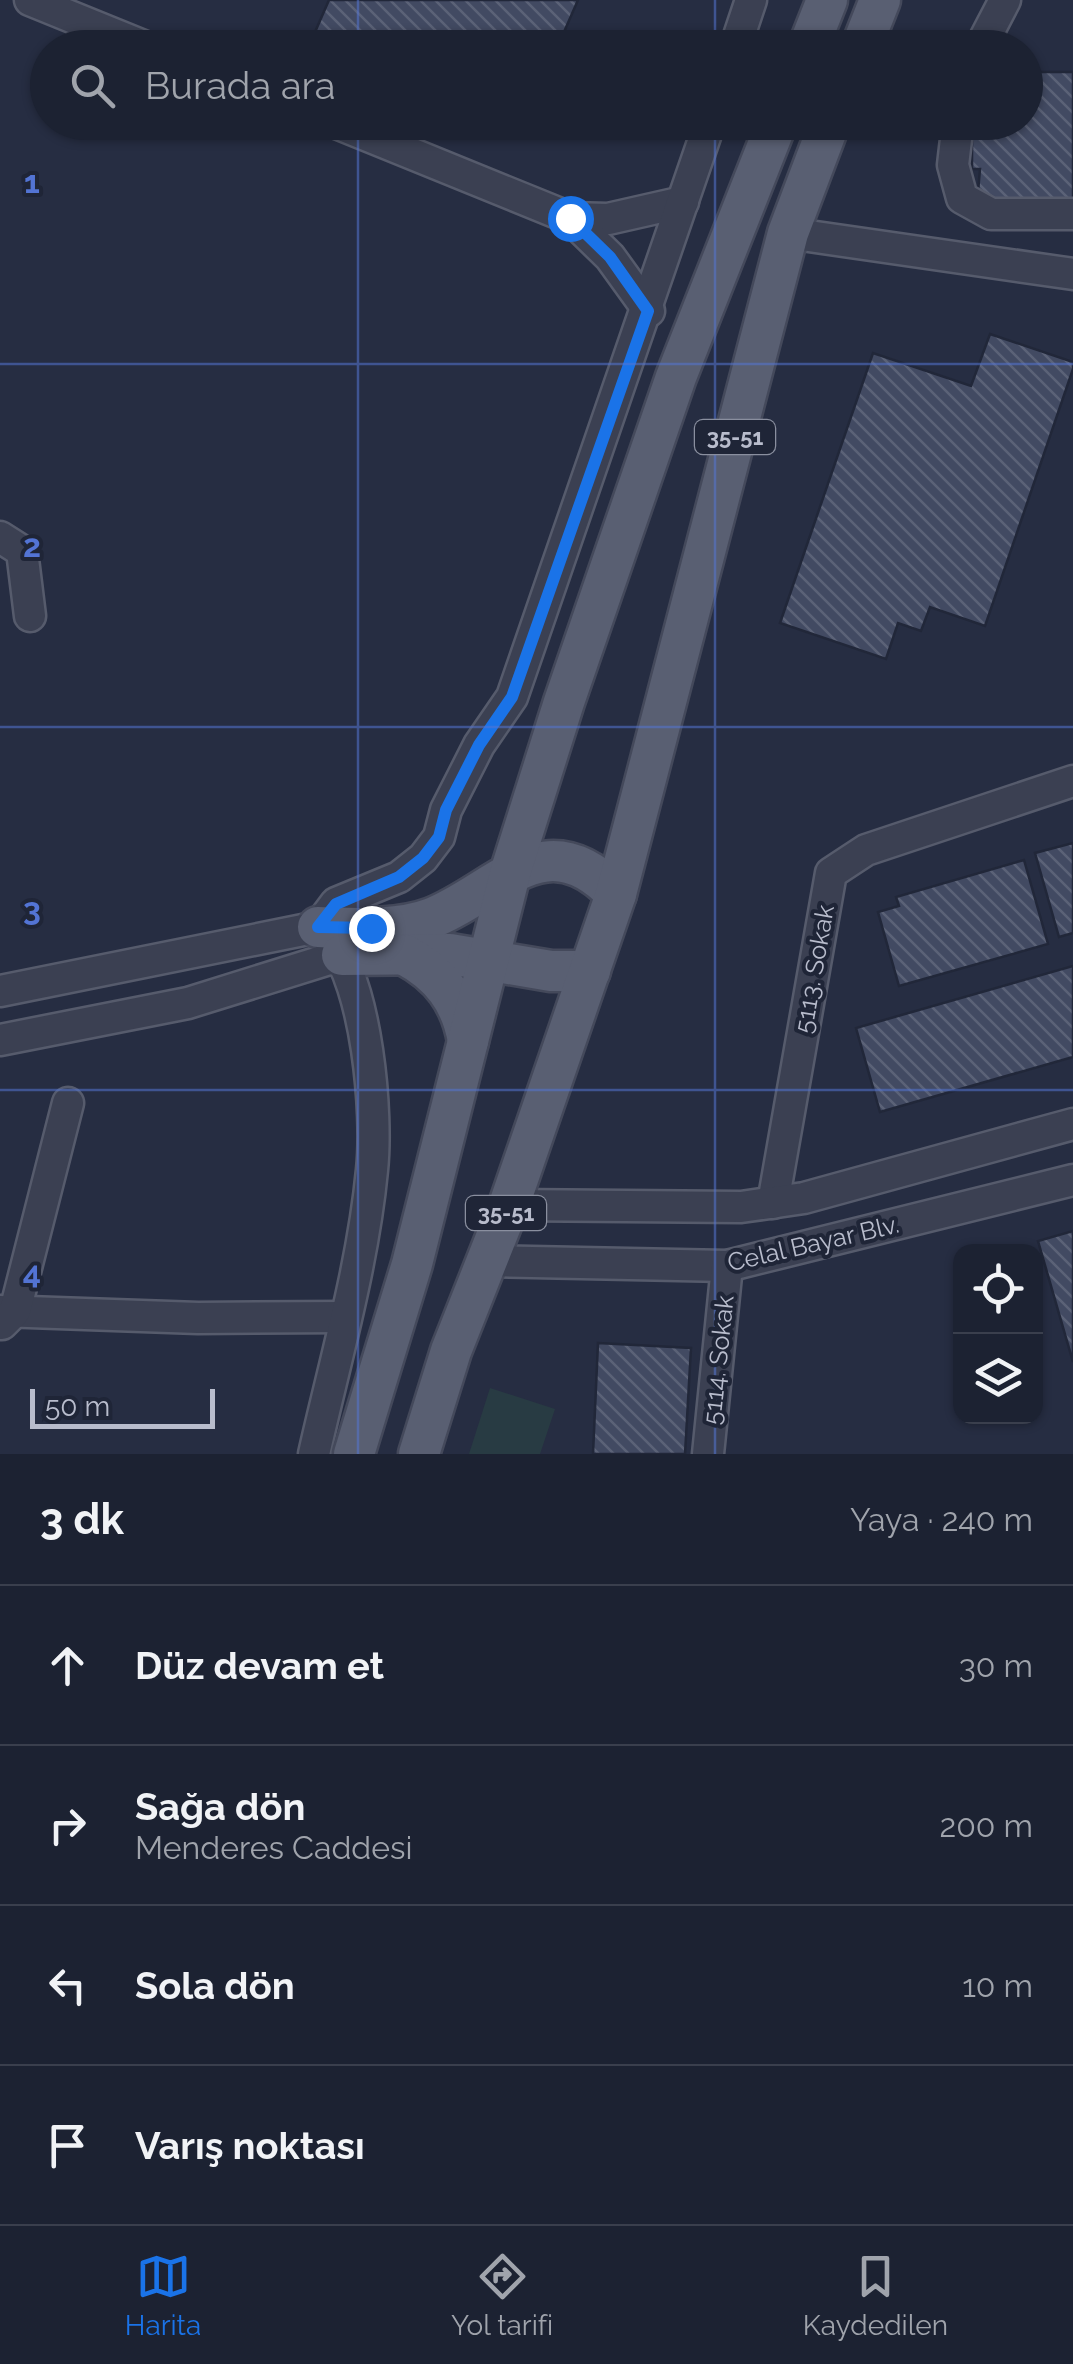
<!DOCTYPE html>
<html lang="tr">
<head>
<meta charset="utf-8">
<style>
  body { margin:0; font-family:Raleway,sans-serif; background:#252a3a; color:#f1f3f6 }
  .controls { position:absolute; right:30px; bottom:30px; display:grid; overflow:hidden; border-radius:20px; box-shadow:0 2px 8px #0004 }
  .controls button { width:90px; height:90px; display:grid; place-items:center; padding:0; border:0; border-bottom:2px solid #3a3f4d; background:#1c2232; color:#f1f3f6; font:50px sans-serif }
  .scale { position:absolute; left:30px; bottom:25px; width:185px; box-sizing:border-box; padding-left:10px; border:5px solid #b8bccc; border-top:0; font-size:28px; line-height:35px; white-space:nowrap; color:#b8bccc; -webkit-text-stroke:8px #1f2537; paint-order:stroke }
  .stop { position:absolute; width:30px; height:30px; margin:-22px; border:8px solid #1a73e8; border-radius:50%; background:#fff }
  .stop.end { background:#1a73e8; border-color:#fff; box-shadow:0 2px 10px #0008 }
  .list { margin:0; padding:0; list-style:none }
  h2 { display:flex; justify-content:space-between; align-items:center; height:130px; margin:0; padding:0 40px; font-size:42px }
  h2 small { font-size:32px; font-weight:400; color:#a0a4ac }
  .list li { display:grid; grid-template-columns:65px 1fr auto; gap:30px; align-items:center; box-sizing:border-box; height:160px; padding:0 40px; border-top:2px solid #3a3f4d }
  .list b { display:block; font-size:38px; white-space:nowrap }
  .list p { margin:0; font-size:32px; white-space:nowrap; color:#a0a4ac }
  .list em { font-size:32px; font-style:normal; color:#a0a4ac }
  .icon { flex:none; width:55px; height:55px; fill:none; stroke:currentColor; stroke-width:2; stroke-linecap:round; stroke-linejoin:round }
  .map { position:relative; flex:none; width:1073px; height:1454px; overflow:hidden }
  .search { position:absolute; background:#1c2232; box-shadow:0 2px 8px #0004; left:30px; right:30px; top:30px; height:110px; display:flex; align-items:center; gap:25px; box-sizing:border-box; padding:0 35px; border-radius:55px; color:#a0a4ac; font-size:38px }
  .sheet { height:770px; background:#1c2232 }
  nav { display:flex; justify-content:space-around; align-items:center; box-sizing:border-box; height:140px; border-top:2px solid #3a3f4d; background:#1c2232; font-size:28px; color:#a0a4ac }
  nav a { display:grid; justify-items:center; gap:5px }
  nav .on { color:#1a73e8 }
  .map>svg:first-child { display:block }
  .grass { fill:#283b43 }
  .building { fill:url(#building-back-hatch); stroke:#212739; stroke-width:2.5 }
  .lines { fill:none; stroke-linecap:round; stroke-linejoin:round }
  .minor-casing { stroke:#565b6c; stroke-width:35 }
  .major-casing { stroke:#44495b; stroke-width:45 }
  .minor { stroke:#3b4052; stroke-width:30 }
  .major { stroke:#595f72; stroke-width:40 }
  .route { stroke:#1a73e8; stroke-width:12 }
  .grid { fill:none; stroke:#5374d4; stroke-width:2.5; stroke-opacity:0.55 }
  .labels { text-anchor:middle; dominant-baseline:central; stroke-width:8; stroke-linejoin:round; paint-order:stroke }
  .shield { fill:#1f2537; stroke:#8a8f9f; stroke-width:2.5 }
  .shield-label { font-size:22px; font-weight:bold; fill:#b8bccc }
  .street-label { font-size:25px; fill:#b8bccc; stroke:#1f2537 }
  .grid-label { font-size:32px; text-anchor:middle; font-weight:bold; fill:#5374d4; stroke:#1f2537; stroke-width:8; stroke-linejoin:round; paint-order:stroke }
</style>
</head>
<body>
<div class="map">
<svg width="1073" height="1454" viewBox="0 0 1073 1454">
  <defs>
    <pattern id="building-back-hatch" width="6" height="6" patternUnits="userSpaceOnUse" patternTransform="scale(2.5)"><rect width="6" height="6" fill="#424a62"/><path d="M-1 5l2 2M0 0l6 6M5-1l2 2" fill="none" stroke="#5b6277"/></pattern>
  </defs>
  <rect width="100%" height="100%" fill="#262d42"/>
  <path class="grass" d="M490 1388 555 1409 540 1454H469Z"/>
  <g class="building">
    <path d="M329 0H578L557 48H331L312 39Z"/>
    <path d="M1026 72H1073V204H977L980 169H972V122H1026Z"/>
    <path d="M990 334 1073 362V369L985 626 930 607 921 631 898 623 886 659 780 623 873 353 971 386Z"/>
    <path d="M1073 843V933L1059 937 1035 853Z"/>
    <path d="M1024 860 1048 944 899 986 878 912 899 906 896 897Z"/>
    <path d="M1073 966V1057L880 1112 856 1028Z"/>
    <path d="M1073 1231V1362L1038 1241Z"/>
    <path d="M598 1343 691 1348 685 1454H593Z"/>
  </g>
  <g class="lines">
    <g class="minor-casing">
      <g id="minor">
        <path d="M30 0 148 48"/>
        <path d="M735 48 751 0"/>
        <path d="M980 48 1005 0"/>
        <path d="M334 122 570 218 608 219 683 202"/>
        <path d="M958 122 953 165 962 198 991 214H1073"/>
        <path d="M570 218 610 257 649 311"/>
        <path d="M788 233 1073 274"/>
        <path d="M0 537 22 551 30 616"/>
        <path d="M318 927 336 903 399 877 423 858 439 837 446 810 479 745 512 697 710 122"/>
        <path d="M0 991 318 927"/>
        <path d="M0 1040 188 1003 342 955"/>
        <path d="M773 1203 831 873 866 850 1073 781"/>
        <path d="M509 1205 741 1207 804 1198 1073 1124"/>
        <path d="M488 1261 727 1266 1073 1180"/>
        <path d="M0 1311 198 1318 345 1317"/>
        <path d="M2 1324 15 1311 68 1103"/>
        <path d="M314 1454C335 1361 363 1265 372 1170 378 1113 367 985 330 941"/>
        <path d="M708 1454 727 1266"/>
      </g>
    </g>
    <g class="major-casing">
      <g id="major">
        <path d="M808 48 827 0"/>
        <path d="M861 48 880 0"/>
        <path d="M318 927C354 928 398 931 432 918 498 892 545 819 616 894"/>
        <path d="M342 955 450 954 551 971H590"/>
        <path d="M405 955C441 974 461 1001 468 1041"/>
        <path d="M354 1454 412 1264 511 870 564 702 676 377 777 122"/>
        <path d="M419 1454 451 1351 509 1205 616 894 788 233 830 122"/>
      </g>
    </g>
    <use href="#minor" class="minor"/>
    <use href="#major" class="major"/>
  </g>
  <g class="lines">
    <path class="route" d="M371 928 318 927 336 904 399 877 423 858 439 837 446 810 479 745 512 697 648 311 610 257 570 218"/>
  </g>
  <path class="grid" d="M358 0V48M715 0V48M358 122V1454M715 122V1454M0 364H1073M0 727H1073M0 1090H1073"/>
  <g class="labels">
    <g class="shield">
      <rect x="695" y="420" width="80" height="34" rx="8"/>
      <rect x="466" y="1196" width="80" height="34" rx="8"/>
    </g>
    <g class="shield-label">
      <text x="735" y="437">35-51</text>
      <text x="506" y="1213">35-51</text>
    </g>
    <g class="street-label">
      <text transform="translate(814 969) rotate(-80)">5113. Sokak</text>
      <text transform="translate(813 1243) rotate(-13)">Celal Bayar Blv.</text>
      <text transform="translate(718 1360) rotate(-84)">5114. Sokak</text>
    </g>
  </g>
  <g class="grid-label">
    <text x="32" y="193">1</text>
    <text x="32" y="557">2</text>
    <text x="32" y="920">3</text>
    <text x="32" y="1284">4</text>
  </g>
</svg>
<div class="controls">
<button><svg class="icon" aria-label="locate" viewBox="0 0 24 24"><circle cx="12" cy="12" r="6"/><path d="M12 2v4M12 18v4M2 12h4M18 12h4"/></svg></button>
<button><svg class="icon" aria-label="layers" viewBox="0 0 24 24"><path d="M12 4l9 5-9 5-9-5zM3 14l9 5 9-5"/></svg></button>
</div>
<div class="scale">50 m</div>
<div class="stop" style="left:570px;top:218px"></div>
<div class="stop end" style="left:371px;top:928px"></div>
<div class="search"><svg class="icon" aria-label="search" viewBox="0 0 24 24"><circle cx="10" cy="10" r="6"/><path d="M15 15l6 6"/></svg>Burada ara</div>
</div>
<section class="sheet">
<h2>3 dk<small>Yaya · 240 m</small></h2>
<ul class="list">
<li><svg class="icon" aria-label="ahead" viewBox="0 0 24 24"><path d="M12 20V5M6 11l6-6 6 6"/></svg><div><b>Düz devam et</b></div><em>30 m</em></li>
<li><svg class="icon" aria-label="right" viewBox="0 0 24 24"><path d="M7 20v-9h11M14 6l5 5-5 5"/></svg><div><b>Sağa dön</b><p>Menderes Caddesi</p></div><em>200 m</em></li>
<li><svg class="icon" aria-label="left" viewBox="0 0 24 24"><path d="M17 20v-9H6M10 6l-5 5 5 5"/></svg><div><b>Sola dön</b></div><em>10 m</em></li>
<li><svg class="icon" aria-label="arrive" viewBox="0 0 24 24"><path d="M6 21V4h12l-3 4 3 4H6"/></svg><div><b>Varış noktası</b></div></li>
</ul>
</section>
<nav>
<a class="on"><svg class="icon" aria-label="map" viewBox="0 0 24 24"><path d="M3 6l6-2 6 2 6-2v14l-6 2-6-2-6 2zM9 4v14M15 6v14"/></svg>Harita</a>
<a><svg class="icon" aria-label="directions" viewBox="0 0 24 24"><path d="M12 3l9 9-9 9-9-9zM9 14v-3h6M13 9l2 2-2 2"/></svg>Yol tarifi</a>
<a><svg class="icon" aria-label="saved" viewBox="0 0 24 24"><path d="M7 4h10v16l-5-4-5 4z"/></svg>Kaydedilen</a>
</nav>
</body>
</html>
